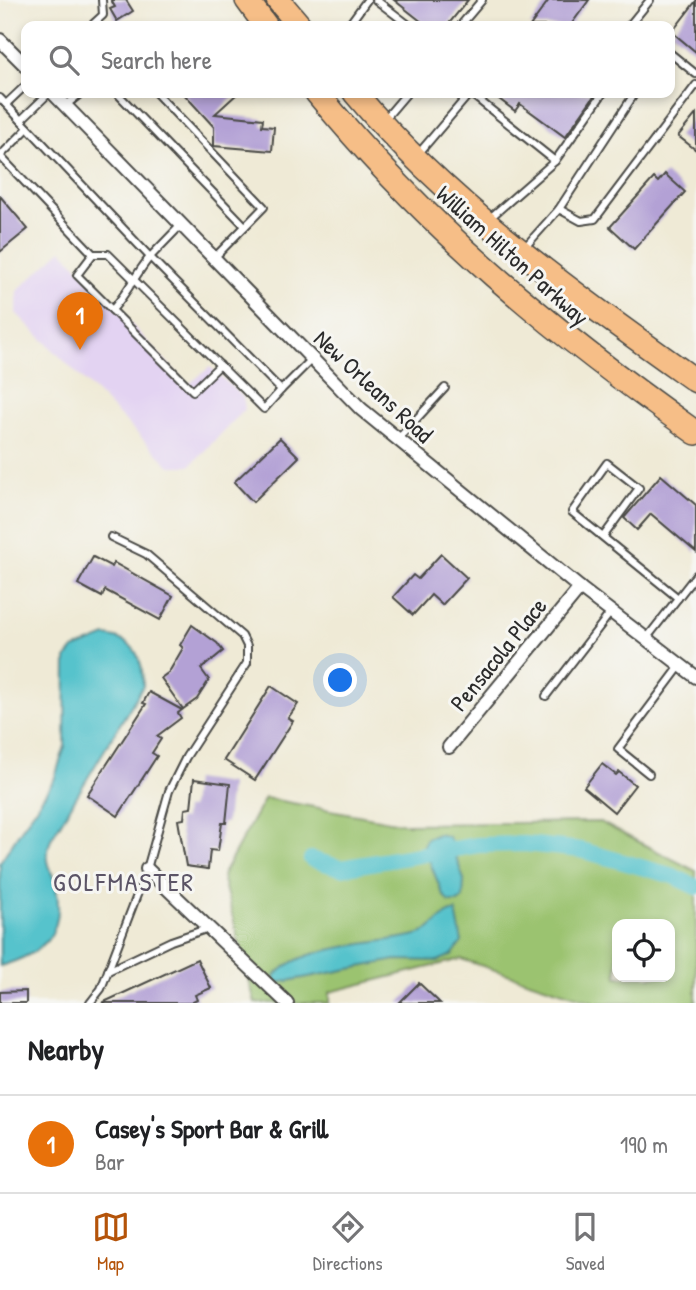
<!DOCTYPE html>
<html lang="en">
<head>
<meta charset="utf-8">
<style>
  body { margin:0; font-family:"Patrick Hand",sans-serif; background:#f2f2f2; color:#202124 }
  .controls { position:absolute; right:21px; bottom:21px; display:grid; overflow:hidden; border-radius:14px; box-shadow:0 4px 10px #0003 }
  .controls button { width:63px; height:63px; display:grid; place-items:center; padding:0; border:0; border-bottom:2px solid #e0e0e0; background:#fff; color:#202124; font:35px sans-serif }
  .you { position:absolute; left:341px; top:681px; width:24px; height:24px; margin:-18px; border:5px solid #fff; border-radius:50%; background:#1a73e8; box-shadow:0 0 0 10px #1a73e833 }
  .badge { display:grid; place-items:center; width:46px; height:46px; border-radius:50%; background:#b45309; color:#fff; font-size:23px; font-weight:700 }
  .pin { position:absolute; translate:-50% -58px; filter:drop-shadow(0 2px 4px #0008) }
  .pin::after { content:''; position:absolute; top:37px; width:24px; height:21px; background:inherit; clip-path:polygon(0 0,100% 0,50% 100%) }
  .list { margin:0; padding:0; list-style:none }
  h2 { display:flex; justify-content:space-between; align-items:center; height:91px; margin:0; padding:0 28px; font-size:30px }
  h2 small { font-size:23px; font-weight:400; color:#757577 }
  .list li { display:grid; grid-template-columns:46px 1fr auto; gap:21px; align-items:center; box-sizing:border-box; height:98px; padding:0 28px; border-top:2px solid #e0e0e0 }
  .list b { display:block; font-size:26px; white-space:nowrap }
  .list p { margin:0; font-size:23px; white-space:nowrap; color:#757577 }
  .list em { font-size:23px; font-style:normal; color:#757577 }
  .icon { flex:none; width:38px; height:38px; fill:none; stroke:currentColor; stroke-width:2; stroke-linecap:round; stroke-linejoin:round }
  .map { position:relative; flex:none; width:696px; height:1003px; overflow:hidden }
  .search { position:absolute; background:#fff; box-shadow:0 4px 10px #0003; left:21px; right:21px; top:21px; height:77px; display:flex; align-items:center; gap:18px; box-sizing:border-box; padding:0 24px; border-radius:14px; color:#757577; font-size:26px }
  .sheet { height:189px; background:#fff }
  nav { display:flex; justify-content:space-around; align-items:center; box-sizing:border-box; height:98px; border-top:2px solid #e0e0e0; background:#fff; font-size:19px; color:#757577 }
  nav a { display:grid; justify-items:center; gap:4px }
  nav .on { color:#b45309 }
  .map>svg:first-child { display:block }
  .built { fill:#e3d3f2 }
  .green { fill:#9bc36f; stroke:#63774d; stroke-width:2; fill-rule:evenodd }
  .water { fill:#56c3cc; stroke:#40777c; stroke-width:2 }
  .lines { fill:none; stroke-linecap:round; stroke-linejoin:round }
  .canal { stroke:#56c3cc; stroke-width:16 }
  .building { fill:#b3a1d5 }
  .lane-casing { stroke:#484845; stroke-width:10 }
  .street-casing { stroke:#484845; stroke-width:16 }
  .highway-casing { stroke:#484845; stroke-width:26 }
  .lane { stroke:#fff; stroke-width:6 }
  .street { stroke:#fff; stroke-width:12 }
  .highway { stroke:#f6be87; stroke-width:23 }
  .labels { text-anchor:middle; dominant-baseline:central; stroke-width:6; stroke-linejoin:round; paint-order:stroke }
  .street-label { font-size:24px; fill:#2b2b2b; stroke:#f6f6f2 }
  .neighbourhood-label { font-size:26px; letter-spacing:2px; fill:#5b5466; stroke:#f6f6f2 }
</style>
</head>
<body>
<div class="map">
<svg width="696" height="1003" viewBox="0 0 696 1003">
  <rect width="100%" height="100%" fill="#f6f6f2"/>
  <filter id="ink" filterUnits="userSpaceOnUse"><feTurbulence type="fractalNoise" baseFrequency=".0143" numOctaves="2"/><feDisplacementMap in="SourceGraphic" scale="14" xChannelSelector="R" yChannelSelector="G"/><feConvolveMatrix kernelMatrix="1 2 1 2 8 2 1 2 1" color-interpolation-filters="sRGB"/></filter>
  <filter id="wash" filterUnits="userSpaceOnUse"><feTurbulence type="fractalNoise" baseFrequency=".00686" numOctaves="4" result="noise"/><feDisplacementMap in="SourceGraphic" scale="28" xChannelSelector="R" yChannelSelector="G"/><feGaussianBlur stdDeviation="1.57" result="paint"/><feColorMatrix in="noise" values="0 0 0 0 0 0 0 0 0 0 0 0 0 0 0 0 0 1.4 0 .05"/><feComposite in="paint" operator="in"/></filter>
  <g filter="url(#wash)">
    <rect width="100%" height="100%" fill="#efead6"/>
    <path class="built" d="M62 250 188 385 210 367 243 397 245 409 190 466H170L16 313 17 291Z"/>
    <path class="green" d="M265 798 406 824 600 822 696 871V1003H597L461 959 330 992V1003H255L222 876ZM617 924H670V977H617Z"/>
    <g class="water">
      <path d="M106 636C136 640 143 658 143 686L51 839C43 862 51 866 56 887 66 935 42 954 0 966V862L54 780 65 746 66 659 74 649Z"/>
      <path d="M438 834 449 837 464 880 463 898 458 902H449L443 895 423 845 427 838Z"/>
      <path d="M456 911 462 942 452 955 438 961 396 960 277 983 274 977C301 943 379 946 419 934 434 930 441 913 456 911Z"/>
    </g>
    <g class="lines">
      <path class="canal" d="M311 859 341 868 478 845 525 844 581 850 673 876 696 887"/>
    </g>
    <g id="blocks">
      <g class="building">
        <path d="M111 0H126L133 11 117 21 110 9 115 7Z"/>
        <path d="M394 0H468L447 26H427Z"/>
        <path d="M549 0H589L570 26H530Z"/>
        <path d="M696 1V52L672 32Z"/>
        <path d="M183 93H238L215 114 263 119 262 126 274 127 272 151 214 146V127Z"/>
        <path d="M491 93H596L565 137 520 104 515 111Z"/>
        <path d="M696 114V150L678 136Z"/>
        <path d="M665 174 685 192 634 249 610 227 654 178 658 182Z"/>
        <path d="M0 196 28 229 0 252Z"/>
        <path d="M280 438 299 457 253 502 234 482Z"/>
        <path d="M661 475 696 505V552L651 514 637 530 624 518Z"/>
        <path d="M441 554 467 578 442 605 431 595 413 615 393 597 413 575 418 579Z"/>
        <path d="M93 557 112 567 114 563 173 596 160 620 105 590 102 597 78 584Z"/>
        <path d="M192 625 217 643 223 651 201 669 209 680 197 699 183 709 161 678 169 672 183 648 180 645Z"/>
        <path d="M271 686 298 704 288 718 293 721 255 780 224 760Z"/>
        <path d="M149 692 182 710 178 713 181 718 157 736 161 739 152 753 157 756 118 816 87 795 146 704 143 703Z"/>
        <path d="M602 764 616 775 619 772 635 785 614 812 584 787Z"/>
        <path d="M194 779 230 784 226 823H222L218 851 210 850 208 869 186 866 178 820 184 819 185 809 191 808Z"/>
        <path d="M197 959 211 988 195 995 197 1000 191 1003H102Z"/>
        <path d="M419 983 440 1003H399Z"/>
        <path d="M26 991V1003H0V992Z"/>
      </g>
    </g>
  </g>
  <g filter="url(#ink)">
    <use href="#blocks" fill-opacity="0" stroke="#484845" stroke-width="2"/>
    <g class="lines">
      <g class="lane-casing">
        <g id="lane">
          <path d="M376 0 410 26"/>
          <path d="M91 26 103 15 102 0"/>
          <path d="M348 26 367 0"/>
          <path d="M460 26 482 0"/>
          <path d="M629 26 650 0"/>
          <path d="M670 53 696 74"/>
          <path d="M117 93 245 226"/>
          <path d="M156 93 264 207 214 258"/>
          <path d="M0 98 150 257 181 225"/>
          <path d="M6 104 26 85"/>
          <path d="M65 106 81 93"/>
          <path d="M21 120 49 93"/>
          <path d="M384 120 407 93"/>
          <path d="M419 153 470 93 555 161 490 218"/>
          <path d="M0 156 93 254H108L264 409 281 390"/>
          <path d="M0 156 28 128"/>
          <path d="M555 161 603 93"/>
          <path d="M559 209 581 221 595 219 696 85"/>
          <path d="M525 247 559 209 635 93"/>
          <path d="M93 254 77 275 193 391 220 365"/>
          <path d="M112 310C128 292 135 275 150 257L281 390 312 359"/>
          <path d="M398 439 445 388"/>
          <path d="M603 537 639 488 607 463 572 512 678 598"/>
          <path d="M646 639 696 575"/>
          <path d="M546 696 611 612"/>
          <path d="M649 774 618 749 681 665"/>
          <path d="M108 971 171 941 209 928"/>
          <path d="M90 1003 101 989 147 869 169 791 186 757 247 663V646L242 636 146 554 111 537"/>
        </g>
      </g>
      <g class="street-casing">
        <g id="street">
          <path d="M0 40 26 66"/>
          <path d="M53 93 361 409 580 588 696 677"/>
          <path d="M449 747 580 588"/>
          <path d="M147 869 287 1003"/>
        </g>
      </g>
      <g class="highway-casing">
        <g id="highway">
          <path d="M247 0 266 26"/>
          <path d="M278 0 300 26"/>
          <path d="M317 93C429 230 552 331 696 433"/>
          <path d="M355 93C449 206 577 296 696 381"/>
        </g>
      </g>
      <use href="#lane" class="lane"/>
      <use href="#street" class="street"/>
      <use href="#highway" class="highway"/>
    </g>
  </g>
  <g class="labels">
    <g class="street-label">
      <text transform="translate(513 255) rotate(42)">William Hilton Parkway</text>
      <text transform="translate(374 386) rotate(43)">New Orleans Road</text>
      <text transform="translate(498 654) rotate(-51)">Pensacola Place</text>
    </g>
    <g class="neighbourhood-label">
      <text x="124" y="881">GOLFMASTER</text>
    </g>
  </g>
</svg>
<div class="controls">
<button><svg class="icon" aria-label="locate" viewBox="0 0 24 24"><circle cx="12" cy="12" r="6"/><path d="M12 2v4M12 18v4M2 12h4M18 12h4"/></svg></button>
</div>
<div class="you"></div>
<div class="pin badge" style="left:80px;top:350px;background:#e8710a">1</div>
<div class="search"><svg class="icon" aria-label="search" viewBox="0 0 24 24"><circle cx="10" cy="10" r="6"/><path d="M15 15l6 6"/></svg>Search here</div>
</div>
<section class="sheet">
<h2>Nearby<small></small></h2>
<ul class="list">
<li><span class="badge" style="background:#e8710a">1</span><div><b>Casey's Sport Bar &amp; Grill</b><p>Bar</p></div><em>190 m</em></li>
</ul>
</section>
<nav>
<a class="on"><svg class="icon" aria-label="map" viewBox="0 0 24 24"><path d="M3 6l6-2 6 2 6-2v14l-6 2-6-2-6 2zM9 4v14M15 6v14"/></svg>Map</a>
<a><svg class="icon" aria-label="directions" viewBox="0 0 24 24"><path d="M12 3l9 9-9 9-9-9zM9 14v-3h6M13 9l2 2-2 2"/></svg>Directions</a>
<a><svg class="icon" aria-label="saved" viewBox="0 0 24 24"><path d="M7 4h10v16l-5-4-5 4z"/></svg>Saved</a>
</nav>
</body>
</html>
